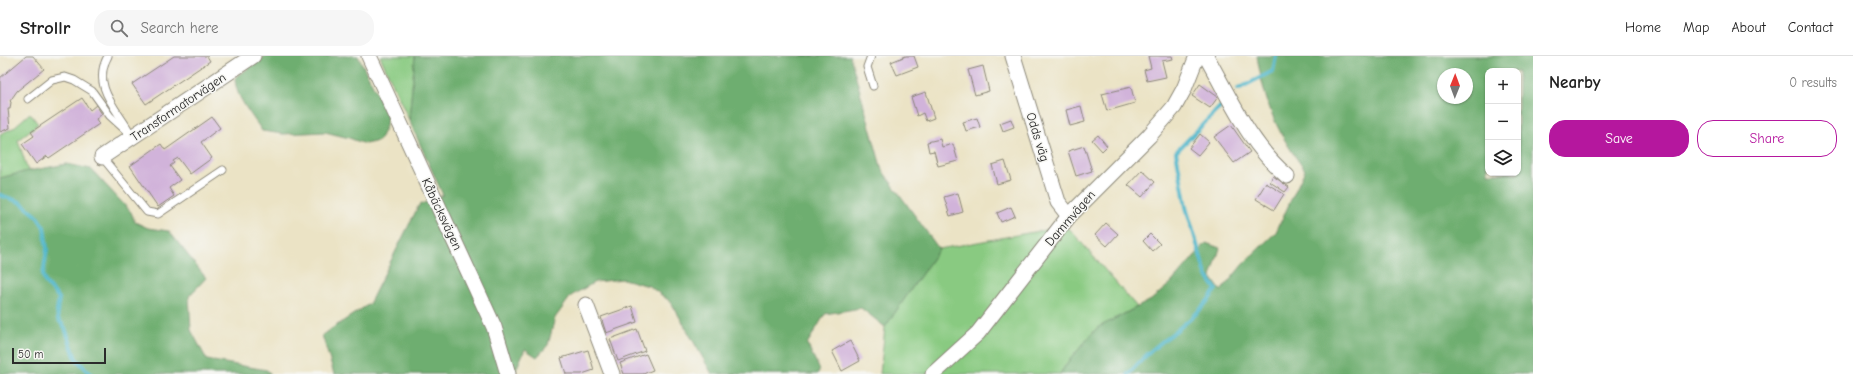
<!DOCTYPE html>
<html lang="en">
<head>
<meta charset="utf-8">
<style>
  body { margin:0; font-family:"Comic Neue",sans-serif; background:#f6f6f6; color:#222 }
  .controls { position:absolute; right:12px; top:12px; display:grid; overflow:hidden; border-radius:8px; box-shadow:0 1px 3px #0004 }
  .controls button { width:36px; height:36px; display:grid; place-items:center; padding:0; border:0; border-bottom:1px solid #e0e0e0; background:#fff; color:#222; font:20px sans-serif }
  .compass { position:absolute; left:1437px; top:12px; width:36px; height:36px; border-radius:50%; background:#fff; box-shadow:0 1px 3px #0004; rotate:1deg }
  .scale { position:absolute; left:12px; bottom:10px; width:94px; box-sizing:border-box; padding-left:4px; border:2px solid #2b2b2b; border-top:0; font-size:11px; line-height:14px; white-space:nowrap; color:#2b2b2b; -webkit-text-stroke:3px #f6f6f2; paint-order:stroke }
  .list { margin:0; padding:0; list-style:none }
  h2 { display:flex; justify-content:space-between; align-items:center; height:52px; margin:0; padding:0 16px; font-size:17px }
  h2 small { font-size:13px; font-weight:400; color:#767676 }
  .actions { display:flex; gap:8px; padding:12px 16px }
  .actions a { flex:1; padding:9px 0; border:1px solid #b5179e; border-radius:16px; text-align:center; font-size:14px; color:#b5179e }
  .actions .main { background:#b5179e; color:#fff }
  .icon { flex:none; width:22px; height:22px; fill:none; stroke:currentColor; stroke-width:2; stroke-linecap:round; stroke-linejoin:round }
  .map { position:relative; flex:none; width:1533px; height:318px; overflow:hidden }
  header { display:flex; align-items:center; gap:24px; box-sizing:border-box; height:56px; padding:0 20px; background:#fff; border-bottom:1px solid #e0e0e0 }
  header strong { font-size:19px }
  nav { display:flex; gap:22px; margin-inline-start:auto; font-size:14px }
  .search { width:280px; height:36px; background:#f6f6f6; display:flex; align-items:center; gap:10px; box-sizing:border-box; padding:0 14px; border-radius:16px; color:#767676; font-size:15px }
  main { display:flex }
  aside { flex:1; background:#fff }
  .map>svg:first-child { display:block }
  .green { fill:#89ca81; stroke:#5a7a56 }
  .forest { fill:#6eae6f; stroke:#4c6c4d; fill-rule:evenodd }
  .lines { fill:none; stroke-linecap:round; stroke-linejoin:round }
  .stream { stroke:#4db6ca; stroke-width:4 }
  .building { fill:#d1b3da }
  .service-casing { stroke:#8b8778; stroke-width:9 }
  .minor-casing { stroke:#8b8778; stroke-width:17 }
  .service { stroke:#fff; stroke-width:7 }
  .minor { stroke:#fff; stroke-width:15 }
  .labels { text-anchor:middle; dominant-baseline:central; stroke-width:3; stroke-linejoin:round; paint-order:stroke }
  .street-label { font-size:13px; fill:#2b2b2b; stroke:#f6f6f2 }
</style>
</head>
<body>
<header>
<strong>Strollr</strong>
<div class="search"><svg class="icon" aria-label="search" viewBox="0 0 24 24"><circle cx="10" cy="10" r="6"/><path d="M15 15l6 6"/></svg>Search here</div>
<nav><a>Home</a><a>Map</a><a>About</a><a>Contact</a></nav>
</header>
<main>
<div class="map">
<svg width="1533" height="318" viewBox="0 0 1533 318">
  <rect width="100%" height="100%" fill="#f6f6f2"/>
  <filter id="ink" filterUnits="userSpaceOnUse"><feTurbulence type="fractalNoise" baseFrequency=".025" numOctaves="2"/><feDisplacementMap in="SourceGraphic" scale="8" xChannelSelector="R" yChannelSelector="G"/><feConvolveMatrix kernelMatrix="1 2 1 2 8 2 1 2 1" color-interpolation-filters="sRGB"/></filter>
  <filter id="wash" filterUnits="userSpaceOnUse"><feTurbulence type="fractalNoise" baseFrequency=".012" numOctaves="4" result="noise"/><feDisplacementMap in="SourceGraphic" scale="16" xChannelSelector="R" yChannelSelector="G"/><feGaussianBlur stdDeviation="0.9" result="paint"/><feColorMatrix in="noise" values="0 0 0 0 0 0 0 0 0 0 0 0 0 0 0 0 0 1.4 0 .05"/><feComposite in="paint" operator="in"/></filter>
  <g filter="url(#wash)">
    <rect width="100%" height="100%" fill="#ebe3c5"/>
    <g class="green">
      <path d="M380 0H415L409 64Z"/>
      <path d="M30 57 38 68 18 84 28 115 0 122V78L13 72Z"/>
      <path d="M1067 170 1137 251 1097 272 1067 307 1060 318H880L885 271 939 193Z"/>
    </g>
    <g class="forest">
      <path d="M265 0H358L387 57 386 70 379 85 365 88 349 82 325 76 283 78 262 75C252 59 235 41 235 22Z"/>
      <path d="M415 0H850L882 114 939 193 885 271 861 252 825 258 807 288 820 314 817 318H712L671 246 649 230 623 223 595 226 571 240 555 262 548 289 537 301 525 293 514 318H334L322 279 369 248 419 149 443 139 409 64Z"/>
      <path d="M1257 0H1533V318H1060L1067 307 1097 272 1151 244 1171 227 1206 187 1220 192 1211 221 1221 235 1243 208 1276 176 1305 114C1276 75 1265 49 1257 0ZM1488 15H1518V117H1488ZM1443 18H1467V42H1443Z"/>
      <path d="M67 108 91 113 131 156 135 166 148 172 169 175 206 222 189 240 191 274 207 304 267 314 271 318H0V122L28 115Z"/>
    </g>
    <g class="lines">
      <g class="stream">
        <path d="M1238 33 1273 15 1276 0"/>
        <path d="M0 139 20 146 36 159 44 171 47 193 43 219 45 226 59 242 57 255 58 263 65 272 76 303 91 318"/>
        <path d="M1128 318C1136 310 1144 301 1152 294 1175 274 1200 260 1216 233L1206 219 1186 151 1176 96 1223 48"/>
      </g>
    </g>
    <g id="blocks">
      <g class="building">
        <path d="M26 0H33L44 13 17 35 10 45 11 46 10 53H8L10 72 0 76V22Z"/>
        <path d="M174 0H207L210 5 146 48 132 28Z"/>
        <path d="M906 0H914L918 11 897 19 891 6Z"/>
        <path d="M1148 0H1172L1173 3 1162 5 1166 21 1147 25 1144 14 1151 12Z"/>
        <path d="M983 10 989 35 975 39 968 14Z"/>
        <path d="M1200 28 1218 41 1210 52 1192 40Z"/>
        <path d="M1131 31 1135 47 1107 55 1102 38Z"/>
        <path d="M926 36 934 62 926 65 923 57 917 60 911 41Z"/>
        <path d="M82 42 90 54 96 49 102 58 96 63 99 68 49 102 47 100 36 108 22 88 34 80 31 76Z"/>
        <path d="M1081 50 1085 66 1070 70 1066 54Z"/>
        <path d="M212 61 220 72 201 86 212 102 190 118 178 102 173 105 174 107 170 110 180 124 169 132 174 140 158 151 130 110 161 88 165 94Z"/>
        <path d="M977 62 980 71 966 75 963 66Z"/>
        <path d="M1011 63 1014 71 1003 75 1000 67Z"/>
        <path d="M1231 69 1250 96 1234 107 1214 81Z"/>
        <path d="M1200 78 1209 86 1198 99 1189 92Z"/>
        <path d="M1098 79 1107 90 1102 95 1092 84Z"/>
        <path d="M940 83 942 91 953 88 958 105 938 110 934 95 929 96 927 86Z"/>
        <path d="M1084 90 1092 115 1076 120 1068 95Z"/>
        <path d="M1005 105 1011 124 997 128 992 109Z"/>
        <path d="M1142 114 1155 126 1142 141 1128 129Z"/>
        <path d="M1273 120 1289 131 1285 136 1270 126Z"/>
        <path d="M1266 127 1284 138 1274 154 1256 143Z"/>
        <path d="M958 137 963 156 950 160 944 141Z"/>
        <path d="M1011 151 1015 160 1001 166 997 157Z"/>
        <path d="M1106 167 1118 178 1107 190 1095 179Z"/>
        <path d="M1150 178 1160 188 1152 195 1143 185Z"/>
        <path d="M632 250 637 266 606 277 601 261Z"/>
        <path d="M637 273 645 295 618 305 610 283Z"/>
        <path d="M850 285 860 305 842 315 832 295Z"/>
        <path d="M588 294 594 314 582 318H566L561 302Z"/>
        <path d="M646 298 653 314 643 318H624L620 307Z"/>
      </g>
    </g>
  </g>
  <g filter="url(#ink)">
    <use href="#blocks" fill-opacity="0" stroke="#8b8778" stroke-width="1"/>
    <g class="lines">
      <g class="service-casing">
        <g id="service">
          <path d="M108 0C92 28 114 50 128 73"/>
          <path d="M871 0 867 11 873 30"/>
          <path d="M28 43 52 24 65 21 74 24 92 35 110 60 133 81"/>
          <path d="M102 101 147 156 158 158 223 114"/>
        </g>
      </g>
      <g class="minor-casing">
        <g id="minor">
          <path d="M369 0 494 271 508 318"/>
          <path d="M1013 0 1058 146 1069 160"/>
          <path d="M1206 0C1230 42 1249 88 1287 120"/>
          <path d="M102 101 253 0"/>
          <path d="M586 249 612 318"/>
          <path d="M933 318 978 277 1069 160 1149 80 1174 51 1184 33 1197 0"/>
        </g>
      </g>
      <use href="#service" class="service"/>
      <use href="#minor" class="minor"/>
    </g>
  </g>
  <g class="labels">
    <g class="street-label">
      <text transform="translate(178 51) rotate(-34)">Transformatorvägen</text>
      <text transform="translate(1038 81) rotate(73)">Odds väg</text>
      <text transform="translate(442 158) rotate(65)">Kåbäcksvägen</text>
      <text transform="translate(1070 162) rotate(-49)">Dammvägen</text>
    </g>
  </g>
</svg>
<div class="controls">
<button>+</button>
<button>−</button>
<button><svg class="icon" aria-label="layers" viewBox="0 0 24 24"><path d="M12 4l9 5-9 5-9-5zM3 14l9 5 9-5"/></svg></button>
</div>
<svg class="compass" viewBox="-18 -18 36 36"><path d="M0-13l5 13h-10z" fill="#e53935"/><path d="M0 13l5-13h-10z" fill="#767676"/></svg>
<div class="scale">50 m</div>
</div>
<aside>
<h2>Nearby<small>0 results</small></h2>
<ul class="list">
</ul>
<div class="actions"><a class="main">Save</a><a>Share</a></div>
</aside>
</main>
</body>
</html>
